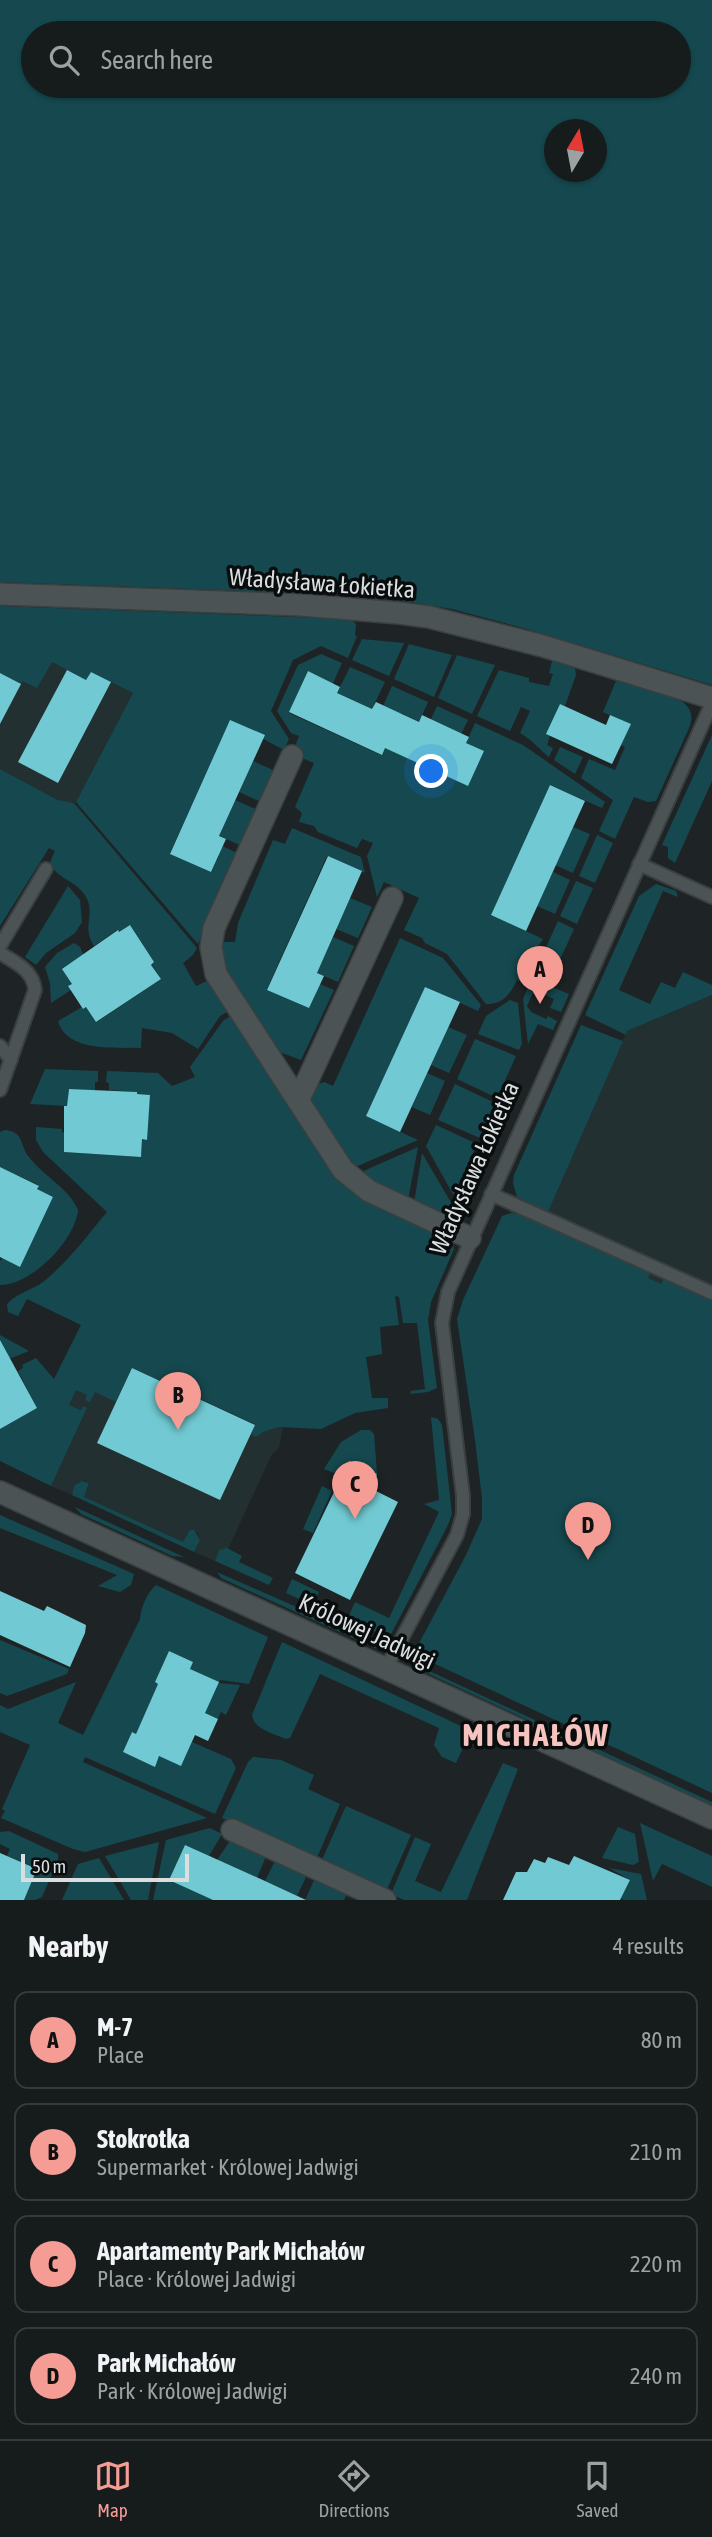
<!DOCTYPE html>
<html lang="en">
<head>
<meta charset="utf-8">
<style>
  body { margin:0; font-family:"Asap Condensed",sans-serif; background:#232829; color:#f1f3f6 }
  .compass { position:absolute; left:544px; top:119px; width:63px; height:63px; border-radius:50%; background:#161b1c; box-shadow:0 2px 5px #0004; rotate:10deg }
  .scale { position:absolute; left:21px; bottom:18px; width:168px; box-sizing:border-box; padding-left:7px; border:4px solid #dadedf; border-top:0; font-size:19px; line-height:24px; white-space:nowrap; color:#dadedf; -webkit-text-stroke:5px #0a0d0d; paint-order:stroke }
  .you { position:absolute; left:432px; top:772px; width:24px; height:24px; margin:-18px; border:5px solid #fff; border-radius:50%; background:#1a73e8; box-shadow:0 0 0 10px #1a73e833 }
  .badge { display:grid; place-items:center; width:46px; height:46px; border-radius:50%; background:#f59c95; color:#111; font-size:23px; font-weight:700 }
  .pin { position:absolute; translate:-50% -58px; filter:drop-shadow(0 2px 4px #0008) }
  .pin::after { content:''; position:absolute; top:37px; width:24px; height:21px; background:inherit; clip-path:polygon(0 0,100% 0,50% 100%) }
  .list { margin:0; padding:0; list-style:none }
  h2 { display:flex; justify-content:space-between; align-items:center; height:91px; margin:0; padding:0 28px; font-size:30px }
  h2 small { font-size:23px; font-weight:400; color:#9ea1a3 }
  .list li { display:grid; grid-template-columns:46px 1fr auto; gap:21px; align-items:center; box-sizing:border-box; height:98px; margin:0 14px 14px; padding:0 14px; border:2px solid #35393b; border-radius:14px }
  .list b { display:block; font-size:26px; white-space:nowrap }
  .list p { margin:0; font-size:23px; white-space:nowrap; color:#9ea1a3 }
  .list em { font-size:23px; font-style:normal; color:#9ea1a3 }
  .icon { flex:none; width:38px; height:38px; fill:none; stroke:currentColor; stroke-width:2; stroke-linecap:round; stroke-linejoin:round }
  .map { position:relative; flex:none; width:712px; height:1900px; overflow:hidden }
  .search { position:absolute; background:#161b1c; box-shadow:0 2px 5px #0004; left:21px; right:21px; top:21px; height:77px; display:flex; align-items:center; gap:18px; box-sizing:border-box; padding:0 24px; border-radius:38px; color:#9ea1a3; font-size:26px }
  .sheet { height:539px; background:#161b1c }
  nav { display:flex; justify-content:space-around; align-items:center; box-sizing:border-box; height:98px; border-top:2px solid #35393b; background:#161b1c; font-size:19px; color:#9ea1a3 }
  nav a { display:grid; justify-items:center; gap:4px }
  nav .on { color:#f59c95 }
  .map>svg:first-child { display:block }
  .built { fill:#223031 }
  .green { fill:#15494f; fill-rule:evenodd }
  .building { fill:#71cad3 }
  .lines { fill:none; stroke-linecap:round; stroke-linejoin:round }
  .lane-casing { stroke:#3a3f40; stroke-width:16 }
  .street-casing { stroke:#3a3f40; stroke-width:24 }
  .lane { stroke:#4c5354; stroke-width:12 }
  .street { stroke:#4c5354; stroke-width:21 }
  .labels { text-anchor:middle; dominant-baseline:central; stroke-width:7; stroke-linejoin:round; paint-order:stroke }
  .street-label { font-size:24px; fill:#dadedf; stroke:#0a0d0d }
  .district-label { font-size:32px; font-weight:bold; letter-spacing:2px; fill:#f7c3be; stroke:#0a0d0d }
</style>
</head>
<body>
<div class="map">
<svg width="712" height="1900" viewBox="0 0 712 1900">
  <rect width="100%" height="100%" fill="#1e2425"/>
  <g class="built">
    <path d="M51 661 87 680 91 672 133 693 76 802 71 803 58 800 0 769V673L22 681Z"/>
    <path d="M712 995V1426L494 1328 548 1212 627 1031Z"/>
    <path d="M87 1336 283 1426 279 1448 272 1454 228 1549 219 1550 215 1561 194 1552 200 1540 197 1532 183 1543 83 1497 89 1485 85 1480 74 1487 72 1495 51 1486 87 1408 81 1410 69 1405Z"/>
  </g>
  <g class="green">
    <path d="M0 0H712V685L527 629 452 609 404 601 333 594 0 582ZM679 33V86H33V33ZM554 130H596V172H554Z"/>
    <path d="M0 606 351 619 356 624 355 636H357L348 658 321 646 293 660 271 711 289 739 284 750 230 721 170 853 211 872 219 856 211 853 216 843 239 854 198 944 76 802 133 693 91 672 86 680 52 662 37 688 22 681 21 684 0 673Z"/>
    <path d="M362 639 404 643 389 676 352 660Z"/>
    <path d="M409 644 452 655 434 697 394 679Z"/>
    <path d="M321 654 342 663 330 690 321 685 324 679 308 671 289 713 381 755 385 748 483 751 466 743 475 723 523 745 605 802 602 808 550 785 491 915 543 939 535 952 536 955 524 983 517 980C511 993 503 1005 486 1004L447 954 425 943 422 938 404 930 419 898 384 882 377 897 367 856 373 843 362 839 357 848 318 832 314 826 299 822 302 813 295 807 314 763 292 754 299 736 291 733 277 711 298 665Z"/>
    <path d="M457 655 495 665 472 714 438 698Z"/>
    <path d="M552 661 575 668 576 675 565 706 560 704 547 734 550 736 547 745 553 748 549 757C539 749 531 739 520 733L530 711 521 707 510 731 477 716 499 670 529 678V682L549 686 553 674 549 673Z"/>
    <path d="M350 667 385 682 372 709 337 693Z"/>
    <path d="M616 681C632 686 678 694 687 706 693 714 692 720 689 728L656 801 648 802 634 797 615 839 599 831 613 800 581 778 589 759 615 770 625 747 621 745 630 724 603 712Z"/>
    <path d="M392 686 428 702 419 722 401 713 398 721 380 713Z"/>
    <path d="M437 706 468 720 458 740 428 726Z"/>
    <path d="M712 735V781L675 863 668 858V847L662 845Z"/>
    <path d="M560 747 583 757 575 774 554 760Z"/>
    <path d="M253 761 275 771 261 802 239 792Z"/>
    <path d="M0 769 58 800 74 803 197 948 193 955 183 963 196 986 209 980 229 1011 220 1016 198 1049 172 1033 142 1028 141 1048C116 1047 67 1053 58 1021L82 1007 83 1009 86 1007 97 1022 161 979 152 966 154 962 130 925 119 932 117 930 94 946C81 925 96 915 86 897 78 881 54 878 50 862L55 851 49 848 0 926Z"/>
    <path d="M235 800 258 810 242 846 219 836Z"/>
    <path d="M573 827 590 834 573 873 555 865Z"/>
    <path d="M292 828 361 857 365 873 327 856 267 989 309 1008 316 993 313 981 334 990 301 1060 274 1050 226 974 222 962 221 942H235L238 923 273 840 285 844Z"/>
    <path d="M597 835 613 843 595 883 579 876Z"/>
    <path d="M553 872 570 880 555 914 537 906Z"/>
    <path d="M576 881 593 888 577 924 560 916Z"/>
    <path d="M656 884 676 891 678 897 663 891 619 990 650 1004 661 982 675 988 683 972 712 985V995L627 1031 626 1035 585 1015 639 896Z"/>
    <path d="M68 886 80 900 82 922 75 933 46 953 36 965 25 957Z"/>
    <path d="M350 898 372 907 358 938 336 929Z"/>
    <path d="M558 921 574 929 558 964 551 966 546 972 536 969Z"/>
    <path d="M333 937 354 946 338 982 317 973Z"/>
    <path d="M400 938 443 958 481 1005 478 1011 425 987 366 1116 418 1140 353 1168 310 1102 316 1085 324 1082 333 1086Z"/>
    <path d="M74 943 80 947 84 956 63 970 72 984 68 986 71 990 51 1003 50 983 45 967 57 953Z"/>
    <path d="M534 974 551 981 550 986 569 994 561 1012 550 1008 554 999 534 990 527 1006 531 1012 546 1019 548 1016 557 1021 553 1030 538 1024 528 1044 523 999Z"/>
    <path d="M510 1000 518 1003 522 1044 519 1050 478 1034 486 1016Z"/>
    <path d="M232 1015 328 1165 453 1243 454 1249 431 1302 428 1320 437 1388 428 1392 410 1394 411 1391 425 1389 417 1323H403L399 1297 395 1296 399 1325 380 1327 382 1354 366 1357 372 1398H388V1408L355 1413 321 1429 278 1427 263 1432 256 1437 251 1434 255 1424 132 1368 116 1402 95 1392 90 1402 85 1400 87 1395 76 1390 69 1405 81 1410 83 1406 87 1408 51 1486 0 1461V1429L37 1408 18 1371 23 1368 22 1365 36 1358 54 1379 81 1325 27 1299 18 1316 8 1312 7 1305C11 1296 34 1289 43 1282 68 1262 87 1236 107 1212L43 1152 36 1140V1127L62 1129V1132L65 1133 64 1152 141 1157 142 1139 146 1140 150 1095 137 1094 136 1092 109 1090V1083L106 1082 107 1071 158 1073 172 1086 195 1077 190 1067 223 1021Z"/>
    <path d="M581 1025 623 1041 548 1212 517 1197 513 1183 514 1175Z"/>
    <path d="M448 1027 467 1035 449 1073 431 1065Z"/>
    <path d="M475 1039 516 1056 497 1098 457 1079Z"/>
    <path d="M45 1069 98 1071V1082H95V1091L69 1089 67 1106 30 1104Z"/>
    <path d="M427 1073 445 1081 430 1115 412 1107Z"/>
    <path d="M455 1084 495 1103 480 1138 438 1120Z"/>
    <path d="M436 1125 477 1144 454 1196 426 1146Z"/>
    <path d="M5 1130C25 1132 19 1145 29 1157 43 1176 69 1188 78 1210 75 1241 31 1285 0 1285V1261L3 1258 20 1266 53 1197 37 1189 38 1185 0 1167V1132Z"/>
    <path d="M418 1147 408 1200 359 1173Z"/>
    <path d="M422 1153 460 1218 451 1219 414 1203Z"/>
    <path d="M511 1213 519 1214 650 1272 648 1278 661 1284 664 1279 712 1300V1793L418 1656 416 1649 466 1555 482 1519V1498L475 1440 457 1319 463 1300 502 1216Z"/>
    <path d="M0 1335 29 1351 9 1359 0 1344Z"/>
    <path d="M431 1417 438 1419 442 1425 452 1514 448 1525 389 1638 347 1620 355 1602 389 1618 439 1512 424 1504 439 1500Z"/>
    <path d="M361 1430H370L374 1434 377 1474 350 1461 342 1476 324 1469 341 1442Z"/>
    <path d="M82 1481 89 1483 84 1497 183 1542 190 1530H194L200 1540 194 1552 72 1495 74 1486Z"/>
    <path d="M322 1486 332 1491 313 1533 303 1529Z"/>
    <path d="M75 1507 184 1557 172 1556 81 1514Z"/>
    <path d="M0 1515 134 1574 131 1585 120 1592 98 1586 117 1575 0 1528Z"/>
    <path d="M227 1548 242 1556 239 1562 273 1578 269 1585 215 1561 219 1550Z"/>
    <path d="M217 1572 383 1645 375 1648 221 1578Z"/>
    <path d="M292 1579 319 1592 313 1605 286 1593Z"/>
    <path d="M156 1585 268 1637 249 1684 220 1680 219 1683 240 1685 226 1715 221 1712 218 1719 205 1713 190 1669 193 1662 169 1651 155 1682 158 1684 136 1734 132 1732 123 1752 154 1766 159 1756 181 1765 192 1742 231 1759 236 1768 215 1814 85 1757 83 1762 207 1818 85 1852 73 1849 1 1818 5 1811 2 1809 30 1745 0 1732V1705L8 1709 76 1682 58 1723 83 1735 140 1619C141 1607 147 1593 156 1585Z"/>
    <path d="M0 1640 69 1669 67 1674 7 1696 0 1693Z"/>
    <path d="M282 1642 463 1727C470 1739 461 1751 456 1763L442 1757 434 1745 439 1728 320 1674 290 1738 286 1739C273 1733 254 1730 252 1715Z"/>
    <path d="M410 1662 535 1720 534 1723 414 1667Z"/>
    <path d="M548 1726 712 1802V1806L547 1729Z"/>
    <path d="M253 1757 281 1760 314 1775 308 1789 340 1804 316 1860 222 1818 248 1762Z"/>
    <path d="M503 1763 518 1769 467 1900H404L391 1894 415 1837 431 1844 415 1881 441 1892Z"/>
    <path d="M346 1806 411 1835 386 1892 321 1862Z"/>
    <path d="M640 1823 712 1856V1887L662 1864 653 1881Z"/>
    <path d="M618 1827 635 1834 639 1862 633 1865 602 1858Z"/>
    <path d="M210 1828 222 1834 209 1856 185 1845 169 1880 209 1898 219 1900H153L166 1840Z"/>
    <path d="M9 1831 58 1854V1860L42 1897 35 1900H24L37 1869 7 1856 10 1849 0 1844V1832Z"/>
    <path d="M232 1838 267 1854 257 1878 217 1860Z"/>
    <path d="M159 1842 148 1900H131L105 1856Z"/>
    <path d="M99 1858 124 1900H62L78 1864Z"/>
    <path d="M276 1859 308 1873 297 1896 265 1881Z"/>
    <path d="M609 1868 641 1874 647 1900H624L614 1895 616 1891 623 1894 630 1880Z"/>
    <path d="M316 1876 348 1891 344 1900H305Z"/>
  </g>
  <g class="building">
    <path d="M67 670 86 680 91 672 111 682 58 783 18 762Z"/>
    <path d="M308 671 340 687 337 693 372 709 376 702 419 722 422 715 469 737 466 743 484 751 468 786 385 748 382 755 289 712Z"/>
    <path d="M0 673 21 684 0 724Z"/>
    <path d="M560 704 606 725 610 715 631 724 612 764 546 734Z"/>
    <path d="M230 720 265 735 219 836 226 839 211 872 170 854Z"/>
    <path d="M550 785 585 801 526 931 491 915Z"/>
    <path d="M328 856 362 871 317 973 324 976 309 1008 267 990Z"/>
    <path d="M130 925 154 962 151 965 161 979 96 1022 86 1007 83 1009 68 986 72 984 62 969 118 930 119 932Z"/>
    <path d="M425 987 460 1002 400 1132 366 1116Z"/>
    <path d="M69 1089 137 1092V1094L150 1095 147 1140 142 1139 141 1157 64 1152V1106H67Z"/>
    <path d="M0 1167 39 1186 37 1189 53 1197 20 1267 0 1257Z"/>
    <path d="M0 1340 37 1408 0 1429Z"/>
    <path d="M132 1368 255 1425 220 1500 97 1443Z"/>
    <path d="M349 1461 377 1474 370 1488 398 1502 350 1600 295 1573Z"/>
    <path d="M0 1591 44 1611 47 1606 86 1625 85 1633 70 1667 0 1635Z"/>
    <path d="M169 1651 193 1662 190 1669 219 1682 205 1713 218 1719 208 1741 195 1735 181 1766 159 1756 155 1767 123 1752 132 1732 136 1734 158 1684 155 1682Z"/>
    <path d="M185 1845 265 1881 306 1900H213L169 1880Z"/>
    <path d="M0 1853 37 1869 24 1900H0Z"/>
    <path d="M574 1856 630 1880 620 1900H503L516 1872H527L534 1859 545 1863 548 1857 569 1865Z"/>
  </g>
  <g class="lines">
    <g class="lane-casing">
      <g id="lane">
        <path d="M639 864 712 897"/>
        <path d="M0 946 46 869"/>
        <path d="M0 953C16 963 33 970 35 990L0 1090"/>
        <path d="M0 1046 11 1060"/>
        <path d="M491 1194 712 1293"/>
        <path d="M386 1668 457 1535 463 1514V1496L442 1323 448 1292 712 703"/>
      </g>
    </g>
    <g class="street-casing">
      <g id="street">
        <path d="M0 594 301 605 399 613 429 617 543 646 712 698"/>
        <path d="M292 756 214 928 211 947 216 974 343 1170 369 1191 470 1238"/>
        <path d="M298 1101 392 898"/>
        <path d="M0 1492 712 1818"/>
        <path d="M232 1830 385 1900"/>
      </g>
    </g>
    <use href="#lane" class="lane"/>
    <use href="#street" class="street"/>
  </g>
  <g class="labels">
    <g class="street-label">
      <text transform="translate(322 583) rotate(4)">Władysława Łokietka</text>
      <text transform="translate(474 1168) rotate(-66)">Władysława Łokietka</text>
      <text transform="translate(367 1631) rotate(25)">Królowej Jadwigi</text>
    </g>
    <g class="district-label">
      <text x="536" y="1734">MICHAŁÓW</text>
    </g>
  </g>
</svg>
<svg class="compass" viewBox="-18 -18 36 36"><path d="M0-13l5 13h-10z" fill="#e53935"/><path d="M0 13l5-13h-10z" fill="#9ea1a3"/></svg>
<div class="scale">50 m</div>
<div class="you"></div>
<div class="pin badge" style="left:540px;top:1004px">A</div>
<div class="pin badge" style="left:178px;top:1430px">B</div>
<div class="pin badge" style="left:355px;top:1519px">C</div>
<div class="pin badge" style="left:588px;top:1560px">D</div>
<div class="search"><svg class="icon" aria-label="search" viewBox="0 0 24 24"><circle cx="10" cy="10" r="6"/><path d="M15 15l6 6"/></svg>Search here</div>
</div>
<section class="sheet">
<h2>Nearby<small>4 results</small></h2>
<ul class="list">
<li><span class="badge">A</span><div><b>M-7</b><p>Place</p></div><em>80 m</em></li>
<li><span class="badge">B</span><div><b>Stokrotka</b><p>Supermarket · Królowej Jadwigi</p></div><em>210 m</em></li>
<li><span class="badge">C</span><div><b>Apartamenty Park Michałów</b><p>Place · Królowej Jadwigi</p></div><em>220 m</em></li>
<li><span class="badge">D</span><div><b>Park Michałów</b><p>Park · Królowej Jadwigi</p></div><em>240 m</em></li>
</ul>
</section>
<nav>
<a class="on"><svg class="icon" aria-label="map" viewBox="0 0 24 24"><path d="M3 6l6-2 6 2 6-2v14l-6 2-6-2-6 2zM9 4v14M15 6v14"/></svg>Map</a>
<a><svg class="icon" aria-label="directions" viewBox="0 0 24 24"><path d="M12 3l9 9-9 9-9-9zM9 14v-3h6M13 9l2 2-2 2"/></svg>Directions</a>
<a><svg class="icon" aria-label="saved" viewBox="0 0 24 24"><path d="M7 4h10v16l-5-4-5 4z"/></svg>Saved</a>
</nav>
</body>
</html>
